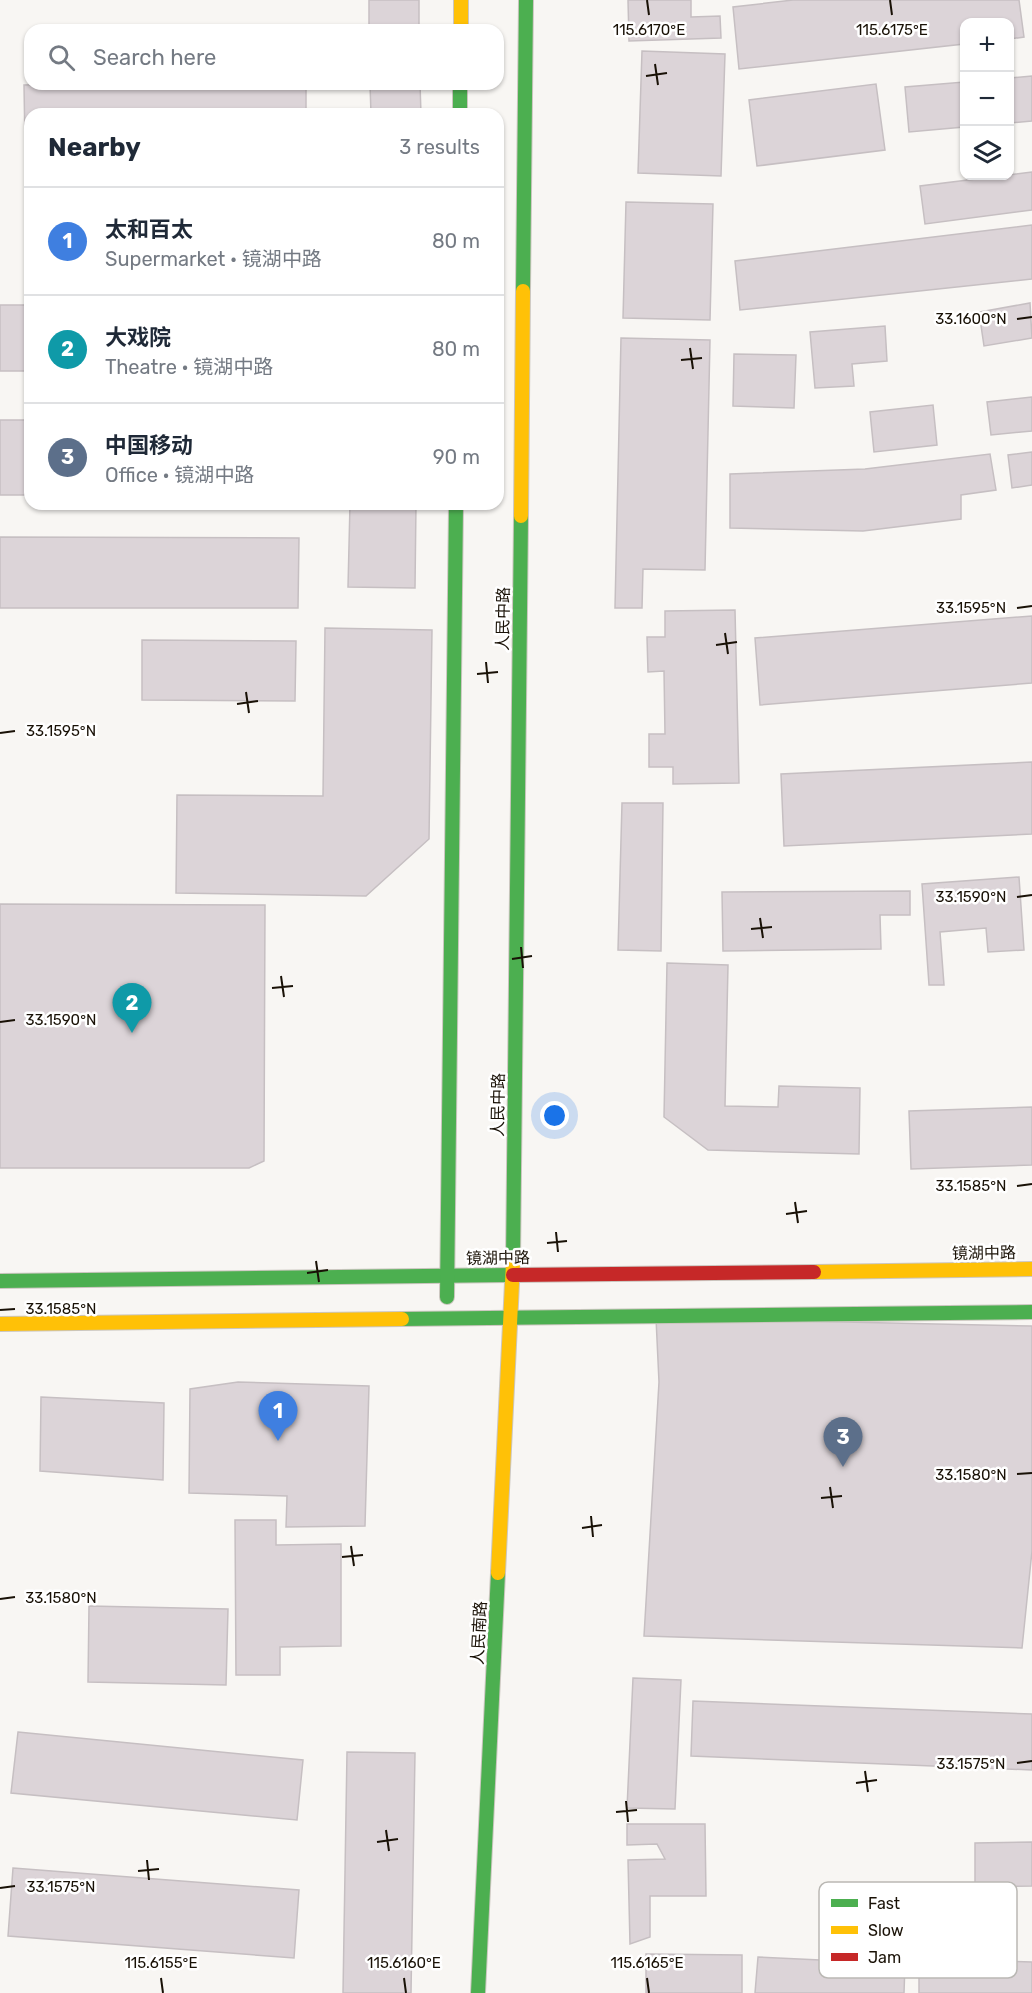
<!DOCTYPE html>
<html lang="en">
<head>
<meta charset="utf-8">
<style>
  body { margin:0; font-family:Rubik,"Noto Sans SC",sans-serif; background:#f6f6f7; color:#1f2937 }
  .controls { position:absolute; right:18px; top:18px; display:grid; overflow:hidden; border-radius:12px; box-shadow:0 2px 4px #0004 }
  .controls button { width:54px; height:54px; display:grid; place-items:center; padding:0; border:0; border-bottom:2px solid #e0e1e3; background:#fff; color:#1f2937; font:30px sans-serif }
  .you { position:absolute; left:555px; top:1116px; width:21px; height:21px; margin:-15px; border:4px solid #fff; border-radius:50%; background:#1a73e8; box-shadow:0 0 0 9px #1a73e833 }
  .badge { display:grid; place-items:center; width:39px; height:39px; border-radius:50%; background:#2563eb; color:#fff; font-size:20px; font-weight:700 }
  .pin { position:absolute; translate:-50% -50px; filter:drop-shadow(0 2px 3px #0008) }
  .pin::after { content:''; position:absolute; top:32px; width:21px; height:18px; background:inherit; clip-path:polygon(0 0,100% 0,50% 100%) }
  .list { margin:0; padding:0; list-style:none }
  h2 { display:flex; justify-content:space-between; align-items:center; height:78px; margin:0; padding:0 24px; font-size:26px }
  h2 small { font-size:20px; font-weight:400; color:#747a83 }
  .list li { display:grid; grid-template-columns:39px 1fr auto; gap:18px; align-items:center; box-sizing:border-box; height:108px; padding:0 24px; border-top:2px solid #e0e1e3 }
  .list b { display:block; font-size:22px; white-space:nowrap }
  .list p { margin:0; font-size:20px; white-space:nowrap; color:#747a83 }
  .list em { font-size:20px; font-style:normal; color:#747a83 }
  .icon { flex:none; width:33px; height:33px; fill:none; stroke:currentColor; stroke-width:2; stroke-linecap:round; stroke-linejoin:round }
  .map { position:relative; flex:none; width:1032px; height:1993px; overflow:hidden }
  .search { position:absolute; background:#fff; box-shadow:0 2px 4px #0004; left:24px; top:24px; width:480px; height:66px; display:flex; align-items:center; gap:15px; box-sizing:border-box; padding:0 21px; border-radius:18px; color:#747a83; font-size:22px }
  .panel { position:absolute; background:#fff; box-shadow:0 2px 4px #0004; left:24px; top:108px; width:480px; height:402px; border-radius:18px }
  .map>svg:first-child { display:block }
  .building { fill:#dcd4d8; stroke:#c6bfc2; stroke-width:1.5 }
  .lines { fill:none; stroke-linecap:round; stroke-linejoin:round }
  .fast-casing { stroke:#cbc6bf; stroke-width:16 }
  .slow-casing { stroke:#cbc6bf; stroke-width:16 }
  .jam-casing { stroke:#cbc6bf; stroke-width:16 }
  .fast { stroke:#4caf50; stroke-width:14 }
  .slow { stroke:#ffc107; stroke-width:14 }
  .jam { stroke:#c62828; stroke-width:14 }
  .ticks { fill:none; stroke:#191106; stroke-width:2 }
  .labels { text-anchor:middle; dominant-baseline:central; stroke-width:5; stroke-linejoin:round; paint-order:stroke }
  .street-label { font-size:16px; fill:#191106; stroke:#fff }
  .key { fill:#fff; stroke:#bab8b4; stroke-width:1.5 }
  .key-label { font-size:16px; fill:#191106 }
  .ticks-label { font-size:15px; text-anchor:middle; fill:#191106; stroke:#fff; stroke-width:5; stroke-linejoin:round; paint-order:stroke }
</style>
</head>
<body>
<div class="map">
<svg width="1032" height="1993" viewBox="0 0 1032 1993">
  <rect width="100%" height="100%" fill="#f8f6f3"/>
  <g class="building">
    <rect x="369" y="0" width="50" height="30"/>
    <path d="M628 0H691V17L720 16 721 38 629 41Z"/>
    <path d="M793 0H1019L1024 37 1010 39V22H964V44L739 69 733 7Z"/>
    <path d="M642 51 725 54 721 176 638 173Z"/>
    <path d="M1032 76V121L1010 123V78Z"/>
    <path d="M964 82V127L909 132 905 87Z"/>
    <path d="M78 84H306V114H30V145H25L24 85Z"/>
    <path d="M370 84H420L421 114H371Z"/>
    <path d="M876 84 885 150 757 166 749 100Z"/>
    <path d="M1032 172V210L925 224 920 186Z"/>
    <path d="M626 202 713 204 710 320 623 318Z"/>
    <path d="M1032 225V279L740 310 735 261Z"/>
    <path d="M1030 303 1032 338 984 346 979 312Z"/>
    <rect x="0" y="305" width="30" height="66"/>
    <path d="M885 326 887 361 852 364 854 386 815 388 810 332Z"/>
    <path d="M621 338 710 340 705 570 643 569 642 608H615Z"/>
    <path d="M734 354 796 355 794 408 733 406Z"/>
    <path d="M1032 397V431L991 435 987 402Z"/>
    <path d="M933 405 937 445 874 452 870 412Z"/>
    <rect x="0" y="420" width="30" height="75"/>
    <path d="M1032 452V485L1012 488 1008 455Z"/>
    <path d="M990 454 996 490 961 495V519L863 531 730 528V474L865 469Z"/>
    <path d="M350 504H416L415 588 348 587Z"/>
    <path d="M0 537 299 538 298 608H0Z"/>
    <path d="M735 610 739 783 673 784V767H649V734H665L664 671 648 672 647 637H665V611Z"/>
    <path d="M1032 616V683L760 705 755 638Z"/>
    <path d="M325 628 432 630 429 839 366 896 176 893 177 795 323 796Z"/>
    <path d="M142 640 296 641 295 701 142 700Z"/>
    <path d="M1032 762V834L784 846 781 774Z"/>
    <path d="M622 803H663L661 951 618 950Z"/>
    <path d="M1019 877 1024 950 988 952 986 928 940 932 944 985H929L922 884Z"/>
    <path d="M910 891V915H880L881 949 723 951 722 892Z"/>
    <path d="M0 904 265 905 264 1161 249 1168H0Z"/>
    <path d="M667 963 728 965 725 1106 778 1107 779 1086 860 1088 859 1154 708 1150 664 1117Z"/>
    <path d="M1032 1107V1165L911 1169 909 1111Z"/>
    <path d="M656 1318 1032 1326V1551L1022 1648 644 1636 659 1382Z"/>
    <path d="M238 1382 369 1386 365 1526 286 1527 287 1496 189 1493 190 1389Z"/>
    <path d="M41 1397 164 1403 163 1480 40 1471Z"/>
    <path d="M235 1520H276V1545L341 1544V1646L280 1647V1675H236Z"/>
    <path d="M89 1606 228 1609 226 1685 88 1682Z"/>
    <path d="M633 1678 681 1680 675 1809 627 1808Z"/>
    <path d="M693 1701 1032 1714V1770L691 1756Z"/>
    <path d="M18 1732 303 1760 297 1820 11 1793Z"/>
    <path d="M347 1752 415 1753 411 1993H343Z"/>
    <path d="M627 1824H705L706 1896H650V1937L630 1944 628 1860 665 1859 657 1844 627 1845Z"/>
    <path d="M1032 1842V1886L975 1887V1843Z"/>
    <path d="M13 1868 299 1890 294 1958 8 1936Z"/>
    <path d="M646 1954 742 1955V1993H646Z"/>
    <path d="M758 1957 905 1964 904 1993H755Z"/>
    <path d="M919 1959 1032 1962V1993H919Z"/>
  </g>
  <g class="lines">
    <g class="fast-casing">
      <g id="fast">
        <path d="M460 84V114"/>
        <path d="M523 291 526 0"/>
        <path d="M513 1262 521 516"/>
        <path d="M0 1281 513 1275"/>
        <path d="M447 1297 456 504"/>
        <path d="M402 1319 1032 1312"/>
        <path d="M478 1993 498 1573"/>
      </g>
    </g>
    <g class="slow-casing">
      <g id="slow">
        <path d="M461 0V30"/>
        <path d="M521 516 523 291"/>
        <path d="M814 1272 1032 1269"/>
        <path d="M0 1324 402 1319"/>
        <path d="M498 1573 513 1262"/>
      </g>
    </g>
    <g class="jam-casing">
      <path id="jam" d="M513 1275 814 1272"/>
    </g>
    <use href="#fast" class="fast"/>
    <use href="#slow" class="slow"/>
    <use href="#jam" class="jam"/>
  </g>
  <path class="ticks" d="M647 0 649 15M890 0 892 15M655 64 658 85M646 76 667 73M1017 319 1032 317M690 348 693 369M681 360 702 358M1017 608 1032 606M725 633 728 654M716 645 737 642M486 662 488 683M477 674 498 672M246 692 249 713M237 704 258 701M0 733 15 731M1017 897 1032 895M760 918 763 938M751 929 772 927M521 947 523 968M512 959 532 956M281 976 284 997M272 988 293 986M0 1022 15 1020M1017 1186 1032 1184M795 1202 798 1223M786 1214 807 1211M556 1232 558 1252M547 1243 567 1241M316 1261 319 1282M307 1273 328 1270M0 1310 15 1309M1017 1474 1032 1473M830 1487 833 1508M821 1498 842 1496M591 1516 593 1537M582 1528 602 1525M351 1546 354 1566M342 1557 363 1555M0 1599 15 1597M1017 1763 1032 1761M865 1771 868 1792M856 1783 877 1780M626 1801 628 1822M616 1812 637 1810M386 1830 389 1851M377 1842 398 1839M147 1860 149 1880M138 1871 159 1869M0 1888 15 1886M161 1978 163 1993M404 1978 406 1993M647 1978 649 1993"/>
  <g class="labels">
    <g class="street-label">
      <text transform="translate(503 619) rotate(-89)">人民中路</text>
      <text transform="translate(498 1105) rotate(-89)">人民中路</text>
      <text transform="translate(984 1253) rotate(-1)">镜湖中路</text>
      <text transform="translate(498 1258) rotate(-1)">镜湖中路</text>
      <text transform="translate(479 1633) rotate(-87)">人民南路</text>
    </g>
  </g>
  <rect x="819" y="1882" width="198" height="96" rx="9" class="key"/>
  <rect x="831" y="1899" width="27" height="8" fill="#4caf50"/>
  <rect x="831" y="1926" width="27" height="8" fill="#ffc107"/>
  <rect x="831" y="1953" width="27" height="8" fill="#c62828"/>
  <g class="key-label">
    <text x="868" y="1909">Fast</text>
    <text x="868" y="1936">Slow</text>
    <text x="868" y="1963">Jam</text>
  </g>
  <g class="ticks-label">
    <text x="649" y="35">115.6170°E</text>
    <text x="892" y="35">115.6175°E</text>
    <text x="971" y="324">33.1600°N</text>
    <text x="971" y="613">33.1595°N</text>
    <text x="61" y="736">33.1595°N</text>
    <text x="971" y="902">33.1590°N</text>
    <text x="61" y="1025">33.1590°N</text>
    <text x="971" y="1191">33.1585°N</text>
    <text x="61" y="1314">33.1585°N</text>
    <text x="971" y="1480">33.1580°N</text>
    <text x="61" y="1603">33.1580°N</text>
    <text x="971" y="1769">33.1575°N</text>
    <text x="61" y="1892">33.1575°N</text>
    <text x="161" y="1968">115.6155°E</text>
    <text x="404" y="1968">115.6160°E</text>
    <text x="647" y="1968">115.6165°E</text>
  </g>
</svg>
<div class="controls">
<button>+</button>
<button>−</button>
<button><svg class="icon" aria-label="layers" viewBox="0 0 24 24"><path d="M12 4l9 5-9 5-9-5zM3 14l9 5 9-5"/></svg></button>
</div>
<div class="you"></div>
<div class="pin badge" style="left:278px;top:1441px;background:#3f7fe0">1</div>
<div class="pin badge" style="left:132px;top:1033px;background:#0f9aa8">2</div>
<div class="pin badge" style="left:843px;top:1467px;background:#5c6f8a">3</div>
<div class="search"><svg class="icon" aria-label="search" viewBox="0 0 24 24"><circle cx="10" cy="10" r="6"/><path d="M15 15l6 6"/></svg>Search here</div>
<section class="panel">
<h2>Nearby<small>3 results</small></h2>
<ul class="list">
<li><span class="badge" style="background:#3f7fe0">1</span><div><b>太和百太</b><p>Supermarket · 镜湖中路</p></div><em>80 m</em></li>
<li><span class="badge" style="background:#0f9aa8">2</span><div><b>大戏院</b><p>Theatre · 镜湖中路</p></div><em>80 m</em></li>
<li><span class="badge" style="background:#5c6f8a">3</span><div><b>中国移动</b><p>Office · 镜湖中路</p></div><em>90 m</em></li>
</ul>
</section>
</div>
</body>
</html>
